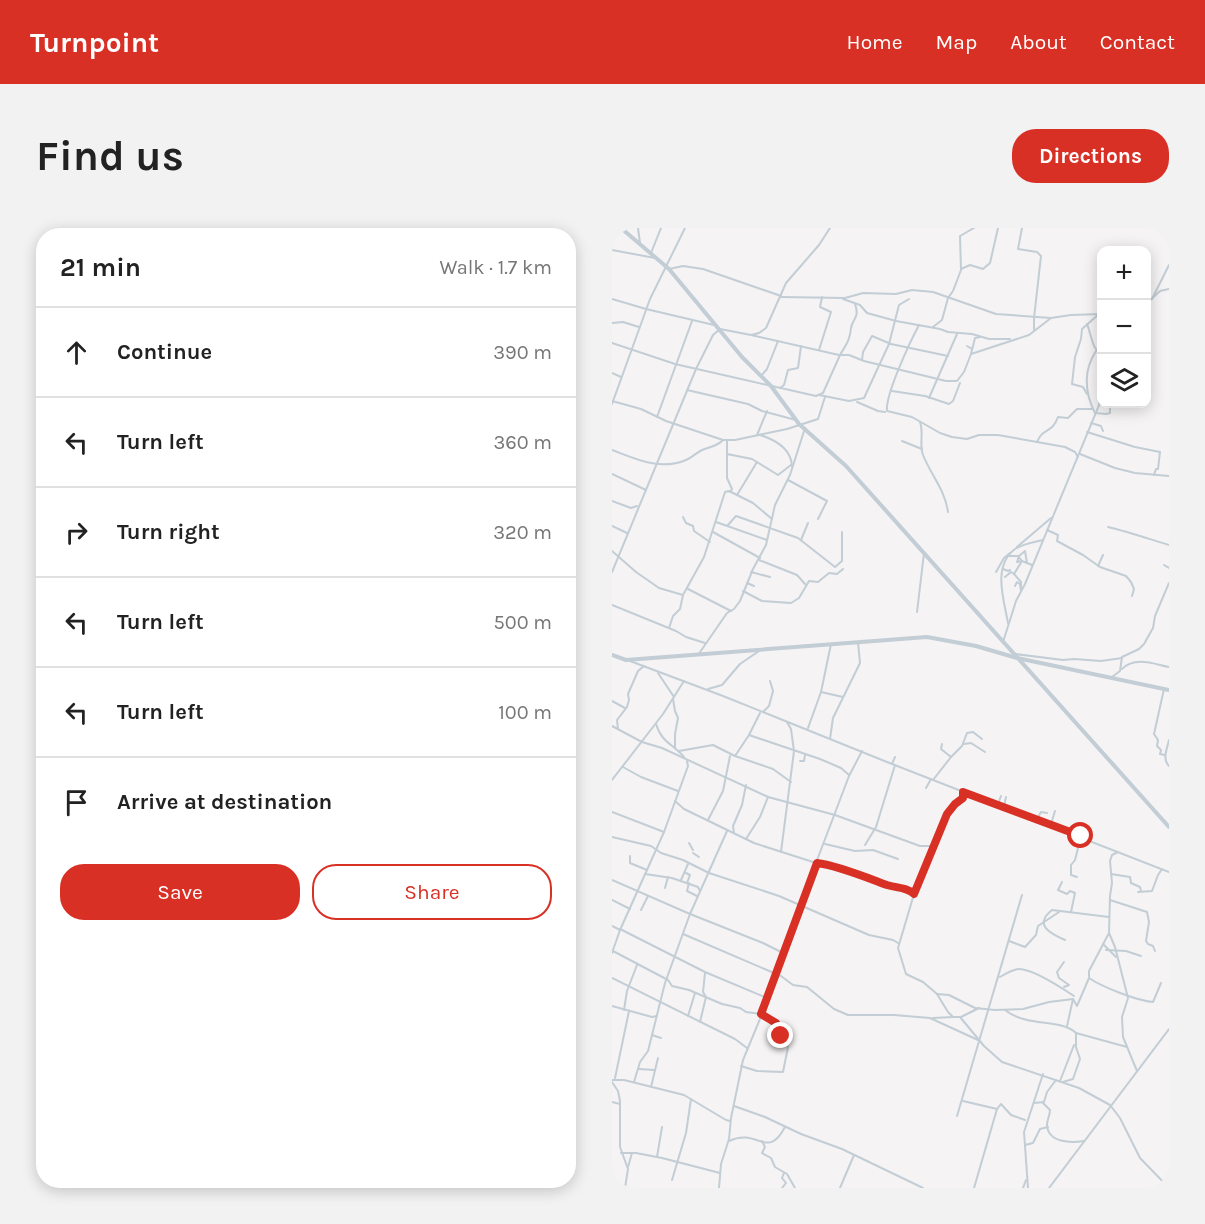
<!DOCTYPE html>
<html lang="en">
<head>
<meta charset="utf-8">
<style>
  body { margin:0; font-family:Karla,sans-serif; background:#f2f2f2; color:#222 }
  .controls { position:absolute; right:18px; top:18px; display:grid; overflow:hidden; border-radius:12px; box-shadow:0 3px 15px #0003 }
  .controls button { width:54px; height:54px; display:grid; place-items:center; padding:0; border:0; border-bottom:2px solid #e0e0e0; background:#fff; color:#222; font:30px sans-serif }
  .stop { position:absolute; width:18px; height:18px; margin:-14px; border:4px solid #d93025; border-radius:50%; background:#fff }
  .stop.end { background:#d93025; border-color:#fff; box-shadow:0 2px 6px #0008 }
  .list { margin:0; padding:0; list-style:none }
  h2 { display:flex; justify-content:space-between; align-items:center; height:78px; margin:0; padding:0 24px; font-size:26px }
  h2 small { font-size:20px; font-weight:400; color:#767676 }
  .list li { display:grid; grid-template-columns:39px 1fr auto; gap:18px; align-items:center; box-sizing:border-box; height:90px; padding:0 24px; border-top:2px solid #e0e0e0 }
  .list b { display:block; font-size:22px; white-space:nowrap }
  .list em { font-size:20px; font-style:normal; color:#767676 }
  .actions { display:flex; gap:12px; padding:18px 24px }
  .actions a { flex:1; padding:14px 0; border:2px solid #d93025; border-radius:24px; text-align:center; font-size:21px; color:#d93025 }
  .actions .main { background:#d93025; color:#fff }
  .icon { flex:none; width:33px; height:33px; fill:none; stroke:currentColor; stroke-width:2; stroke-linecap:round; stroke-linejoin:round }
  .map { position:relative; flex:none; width:557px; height:960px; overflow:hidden; border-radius:24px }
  header { display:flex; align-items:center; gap:36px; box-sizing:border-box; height:84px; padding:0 30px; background:#d93025; color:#fff }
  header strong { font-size:28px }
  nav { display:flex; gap:33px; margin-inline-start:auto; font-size:21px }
  .intro { display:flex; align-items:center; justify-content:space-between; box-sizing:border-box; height:144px; padding:0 36px }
  h1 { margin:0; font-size:42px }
  .button { padding:15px 27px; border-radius:24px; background:#d93025; color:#fff; font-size:21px; font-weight:700 }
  main { display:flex; gap:36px; padding:0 36px }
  aside { flex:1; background:#fff; border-radius:24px; box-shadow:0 3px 15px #0003 }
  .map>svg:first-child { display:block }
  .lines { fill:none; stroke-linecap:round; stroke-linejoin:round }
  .minor { stroke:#c2cdd5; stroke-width:2 }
  .tertiary { stroke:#c2cdd5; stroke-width:4 }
  .route { stroke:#d93025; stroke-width:8 }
</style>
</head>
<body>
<header>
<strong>Turnpoint</strong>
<nav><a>Home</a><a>Map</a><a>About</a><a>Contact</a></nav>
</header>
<div class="intro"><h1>Find us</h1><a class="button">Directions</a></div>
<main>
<aside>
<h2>21 min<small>Walk · 1.7 km</small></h2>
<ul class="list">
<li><svg class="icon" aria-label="ahead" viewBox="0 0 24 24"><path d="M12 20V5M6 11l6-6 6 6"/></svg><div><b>Continue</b></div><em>390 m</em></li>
<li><svg class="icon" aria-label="left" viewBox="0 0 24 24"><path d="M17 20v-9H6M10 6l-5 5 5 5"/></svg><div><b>Turn left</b></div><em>360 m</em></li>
<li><svg class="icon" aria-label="right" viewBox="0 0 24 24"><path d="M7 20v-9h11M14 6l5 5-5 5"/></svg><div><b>Turn right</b></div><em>320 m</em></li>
<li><svg class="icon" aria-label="left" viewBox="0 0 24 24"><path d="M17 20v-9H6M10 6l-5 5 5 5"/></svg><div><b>Turn left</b></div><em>500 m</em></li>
<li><svg class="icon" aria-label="left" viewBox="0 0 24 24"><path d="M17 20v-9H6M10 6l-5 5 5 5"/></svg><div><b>Turn left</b></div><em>100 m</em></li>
<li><svg class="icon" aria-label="arrive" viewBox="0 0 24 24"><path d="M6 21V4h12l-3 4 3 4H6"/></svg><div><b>Arrive at destination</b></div></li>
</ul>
<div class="actions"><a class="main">Save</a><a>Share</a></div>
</aside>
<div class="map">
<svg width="557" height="960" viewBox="0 0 557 960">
  <rect width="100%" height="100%" fill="#f5f3f3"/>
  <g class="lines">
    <g class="minor">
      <path d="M26 0 28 15"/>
      <path d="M410 0 406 21 425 24 429 28 422 90"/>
      <path d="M0 22 43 30"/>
      <path d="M39 25 49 0"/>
      <path d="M57 41 71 38 91 41 169 68"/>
      <path d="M349 41 358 37 371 41 378 35 386 0"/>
      <path d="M169 69 233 70 251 65 284 66 300 62 321 64 384 86 439 90"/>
      <path d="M0 71 34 81 102 97"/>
      <path d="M231 71 248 77 255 85 284 93 328 101 336 104 360 106 377 111H398"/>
      <path d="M540 71 557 37"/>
      <path d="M534 76 548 63 557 61"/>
      <path d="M422 90V102"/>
      <path d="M0 95 11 94 27 99"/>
      <path d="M475 96C480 108 479 119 490 128"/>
      <path d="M307 97C298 114 273 167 275 183L300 189 328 205 340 209 355 211 367 207H386L453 219 463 224 466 229"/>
      <path d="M321 99 330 92 336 70 341 63 349 42 348 8 362 0"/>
      <path d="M139 107 227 127"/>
      <path d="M0 115 63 136 204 168 211 165 228 127H237L252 133 334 153H345L352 144 359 126 417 107 439 90 459 87 490 86"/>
      <path d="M355 118 360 121"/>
      <path d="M207 122 219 84 208 79 210 69"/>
      <path d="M359 126 363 110 368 109"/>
      <path d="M228 127C233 118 238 113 239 100 241 89 248 90 243 76"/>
      <path d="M250 132 251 124 260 108 279 116 336 128"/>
      <path d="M0 145 9 149"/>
      <path d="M149 148 155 141 166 113"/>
      <path d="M168 160 172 157 176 142 186 140 189 118"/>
      <path d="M75 162 136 176 150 183 184 192"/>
      <path d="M280 163 313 168 337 176 341 173 348 155"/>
      <path d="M475 166 471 159 460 156 463 129 469 111 470 101 487 86"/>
      <path d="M207 167 237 173 252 170 277 116 287 77 297 71"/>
      <path d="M317 170 345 106"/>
      <path d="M0 173 29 181 54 193 111 212H123L175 201 206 191 213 169"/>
      <path d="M245 174 266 183 273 184"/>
      <path d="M0 176 38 71 73 0"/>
      <path d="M483 185C473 165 471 143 484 123"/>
      <path d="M483 185 494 186 498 185V178L487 175"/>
      <path d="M45 189 80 93"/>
      <path d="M308 194C312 205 307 216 311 227 319 247 333 262 336 284"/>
      <path d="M479 195 489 198 491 203"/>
      <path d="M475 204 523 219 548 224 546 241H544L542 247"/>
      <path d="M145 207 155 183"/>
      <path d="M148 207C164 212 179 221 180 238"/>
      <path d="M115 212V250L120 261 118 264"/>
      <path d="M290 213 310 221"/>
      <path d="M425 214C431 199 440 206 446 189L456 190 465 181H481"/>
      <path d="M0 222C24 231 48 243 74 232 79 230 84 225 90 222 97 219 106 218 111 212"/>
      <path d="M115 226 140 231 166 247 179 237"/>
      <path d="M468 226 503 240 523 245 557 248"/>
      <path d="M0 246 34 262"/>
      <path d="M176 252 215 273 206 291"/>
      <path d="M125 267 145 234"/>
      <path d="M0 273 19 280 25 278"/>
      <path d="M71 289 74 295 81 298 82 303 98 314"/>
      <path d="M104 294 155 312"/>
      <path d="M116 297 124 288 186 310 223 339 230 333V304"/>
      <path d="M0 298 15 305"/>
      <path d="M496 299C517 304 537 311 557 317"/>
      <path d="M435 302 446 307 445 313 471 327 488 339 514 348 519 354 522 361 520 368"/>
      <path d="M101 304 148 330"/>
      <path d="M189 312 196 295"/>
      <path d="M405 319 439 290"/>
      <path d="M0 323 24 344 47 360 71 367"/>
      <path d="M147 332 185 347 193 356"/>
      <path d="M415 335 410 333 405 334 407 328 413 323 415 335 420 337"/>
      <path d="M552 337 557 340"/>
      <path d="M486 338 491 327"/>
      <path d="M391 341 396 343 398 342"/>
      <path d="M0 344 84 141 101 107 108 101 139 107 147 105 154 100 174 55 207 17 218 0"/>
      <path d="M139 344 158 349"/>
      <path d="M384 344 392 330 398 325"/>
      <path d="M402 346 409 354V363L408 356 405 354 403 358"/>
      <path d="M393 349 399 344 402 346 410 333 406 328H397"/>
      <path d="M135 355 142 358"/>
      <path d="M76 361 119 383"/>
      <path d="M131 363 150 373 179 375 187 370 197 353 206 354 217 345 225 346 231 341"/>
      <path d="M0 377 64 403 74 409 93 415"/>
      <path d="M305 384 312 325"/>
      <path d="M396 395C392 372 380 338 403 321 410 316 423 314 431 312"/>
      <path d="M57 400 61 388 68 381 71 367 92 329 113 264 117 263 141 275 160 291"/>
      <path d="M391 414 404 373 413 356 490 170"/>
      <path d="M403 426 451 432 462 431 489 433 510 430"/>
      <path d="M86 427 115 385 122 381 128 373 141 341 154 317 163 277 178 247 193 200"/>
      <path d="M18 433 111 468 275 534 557 644"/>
      <path d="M510 441C523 428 542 436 557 439"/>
      <path d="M46 445 62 469"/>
      <path d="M500 449 508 443 510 429 527 421 532 416 541 400 543 388 557 355"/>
      <path d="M96 461 110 457 128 436 147 423"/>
      <path d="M552 461 542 506 546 512 545 518 549 522 548 526 553 527"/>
      <path d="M209 464 231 469"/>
      <path d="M61 471 63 483 66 490 63 506V520"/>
      <path d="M0 473 13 480"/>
      <path d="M151 484 157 478 161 463 158 453"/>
      <path d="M44 496C50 515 60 515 72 529"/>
      <path d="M0 498 30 514 50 520 156 569 223 587 308 618H321"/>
      <path d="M196 500 209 464 219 416"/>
      <path d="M6 501 5 492 15 479 17 472 16 466 26 443 32 438"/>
      <path d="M137 507 208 531 229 540 237 547"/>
      <path d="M218 511 221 490 248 435 246 414"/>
      <path d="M557 512C555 521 550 531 557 538"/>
      <path d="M330 516 329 521 339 529"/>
      <path d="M352 516 359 515 373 524"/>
      <path d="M67 523 101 517 123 528 137 507 148 485"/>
      <path d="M123 528 161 541 179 554"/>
      <path d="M188 533H192L193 527"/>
      <path d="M280 536 283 529"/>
      <path d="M11 539 29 549 66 563"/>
      <path d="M0 552 51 486 72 453"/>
      <path d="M321 552 339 529 350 518 355 505 361 504 370 511"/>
      <path d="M314 560 319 551"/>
      <path d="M351 565 350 570 343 576 335 586 302 666 286 720 294 746 311 754 325 766 336 784 341 789H348L372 818 390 834 467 860 498 877 508 890 528 930 557 960"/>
      <path d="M63 573 72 581 142 615 201 634 217 637 276 658 299 663 302 666"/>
      <path d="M386 576 389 568"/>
      <path d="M392 578 394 569"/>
      <path d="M0 584 52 604"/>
      <path d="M425 591 429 584 435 585"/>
      <path d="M96 592 111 563 118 528"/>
      <path d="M439 596 443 583"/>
      <path d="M122 605 121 598 130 577 134 557"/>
      <path d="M463 606 465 597"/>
      <path d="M0 609 39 618 49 625 71 632 97 645 167 668 257 707 281 712 286 715"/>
      <path d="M473 610V599"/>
      <path d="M134 611 148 589 156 569"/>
      <path d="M77 615 81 622"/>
      <path d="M213 616 243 623 261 622 286 631"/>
      <path d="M253 617 264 599 283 537"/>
      <path d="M169 624 182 523 179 501 175 494"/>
      <path d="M506 624 500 627 498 633 500 655 498 668 497 705 503 719 516 770 510 789 511 809 525 843"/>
      <path d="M81 625 87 629"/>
      <path d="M18 628V635L35 642"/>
      <path d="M74 645 78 647 75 655"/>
      <path d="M33 646 60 650 86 659 88 663"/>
      <path d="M499 646 518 649 519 655 528 659 529 663"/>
      <path d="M465 649 459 647V637L463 632 469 608"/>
      <path d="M0 652 78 686 151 715 171 725"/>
      <path d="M69 652 76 636"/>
      <path d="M450 654 446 662 455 666 458 663 463 665 459 684"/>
      <path d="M77 655 75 663 85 668"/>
      <path d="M53 660 56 649"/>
      <path d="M526 664 540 663 546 647 550 641"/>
      <path d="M0 672 18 681"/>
      <path d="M498 672 535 684 537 694 534 713 536 716 541 718 543 723"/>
      <path d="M29 682 36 668"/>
      <path d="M0 698 8 702"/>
      <path d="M8 701 93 744 155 770"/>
      <path d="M71 706 169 748 181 757 195 759 222 781 236 787H282L318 790 366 812"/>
      <path d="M453 712C439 706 421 697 440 682L497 689"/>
      <path d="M397 713 413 719 424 707 426 698 447 684"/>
      <path d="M491 716 504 729"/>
      <path d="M494 722 514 723 529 728"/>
      <path d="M1 723 56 752 60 758 77 762 110 776 128 780 134 784 149 786 160 791 164 795 165 805 176 819 171 844 145 843 129 838"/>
      <path d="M0 725 8 702 52 604 76 538 75 533"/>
      <path d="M388 749C393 746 400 742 406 741 420 740 450 760 462 768"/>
      <path d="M0 750 123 811 135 820"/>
      <path d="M477 750C490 759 526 773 541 774L549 755"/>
      <path d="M452 759 457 757 447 750 445 744 452 734"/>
      <path d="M325 766 337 767 363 780 383 782 411 781 437 774 461 771"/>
      <path d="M461 771 465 778 477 750V743L497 705"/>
      <path d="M0 778 40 789 45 788"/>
      <path d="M12 782 15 763 25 737"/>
      <path d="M393 782C416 800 448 790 464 805V819L468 831 461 851 451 854"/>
      <path d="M76 788 83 765"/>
      <path d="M349 789 367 780"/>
      <path d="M321 790 341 789"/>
      <path d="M88 794 94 769 91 764 93 745"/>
      <path d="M455 798 461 771"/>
      <path d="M464 805 515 819"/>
      <path d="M40 807 49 810"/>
      <path d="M27 841 42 842"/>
      <path d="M3 850 17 783"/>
      <path d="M0 852H12L72 867 114 892 118 893"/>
      <path d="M448 853 462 817"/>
      <path d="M0 854 6 863 8 873V919L16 941 13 960"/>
      <path d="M22 854 28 834 36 823 53 755 78 686 115 603"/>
      <path d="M39 859 46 830"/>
      <path d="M351 873 385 881 389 876 399 887 413 892"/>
      <path d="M0 874 8 876"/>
      <path d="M422 875 432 874 435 864 444 852"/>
      <path d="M431 875 438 882C438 887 435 892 435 897 436 915 459 915 472 913"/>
      <path d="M122 878 153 889 189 906 230 921 311 960"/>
      <path d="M345 888 410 667"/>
      <path d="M117 913C146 899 155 933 173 899"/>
      <path d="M150 913 153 919 150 925 159 930 163 939 175 946 183 960"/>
      <path d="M413 917 421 915 428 901 436 899"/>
      <path d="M9 925H24L50 930 108 945"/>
      <path d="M45 929 50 899"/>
      <path d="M16 939 20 925"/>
      <path d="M60 952 74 905 79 871"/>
      <path d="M0 958 9 960"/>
      <path d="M107 960 109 936 117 911 119 890 131 832 155 774 157 760 164 746 180 698 237 548 250 523"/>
      <path d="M170 960 174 955 170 950 172 945"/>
      <path d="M228 960 242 927"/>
      <path d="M362 960 385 881"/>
      <path d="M411 960 414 952"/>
      <path d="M416 960 412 904 431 846"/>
      <path d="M437 960 557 801"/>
    </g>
    <g class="tertiary">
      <path d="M9 0 57 41 130 129 159 158 187 196 234 238 557 599"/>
      <path d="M0 427 14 432 315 409 364 418 405 430 557 462"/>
    </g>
  </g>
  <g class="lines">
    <path class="route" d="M169 808 165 805 164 795 149 786 205 635C224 637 256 650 275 657 284 660 295 659 302 666L335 586 343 576 351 570V564L469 608"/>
  </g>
</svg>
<div class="controls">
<button>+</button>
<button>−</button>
<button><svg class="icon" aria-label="layers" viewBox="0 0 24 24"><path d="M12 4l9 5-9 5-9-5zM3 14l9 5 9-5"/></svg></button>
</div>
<div class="stop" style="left:469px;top:608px"></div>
<div class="stop end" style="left:169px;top:808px"></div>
</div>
</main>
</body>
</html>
